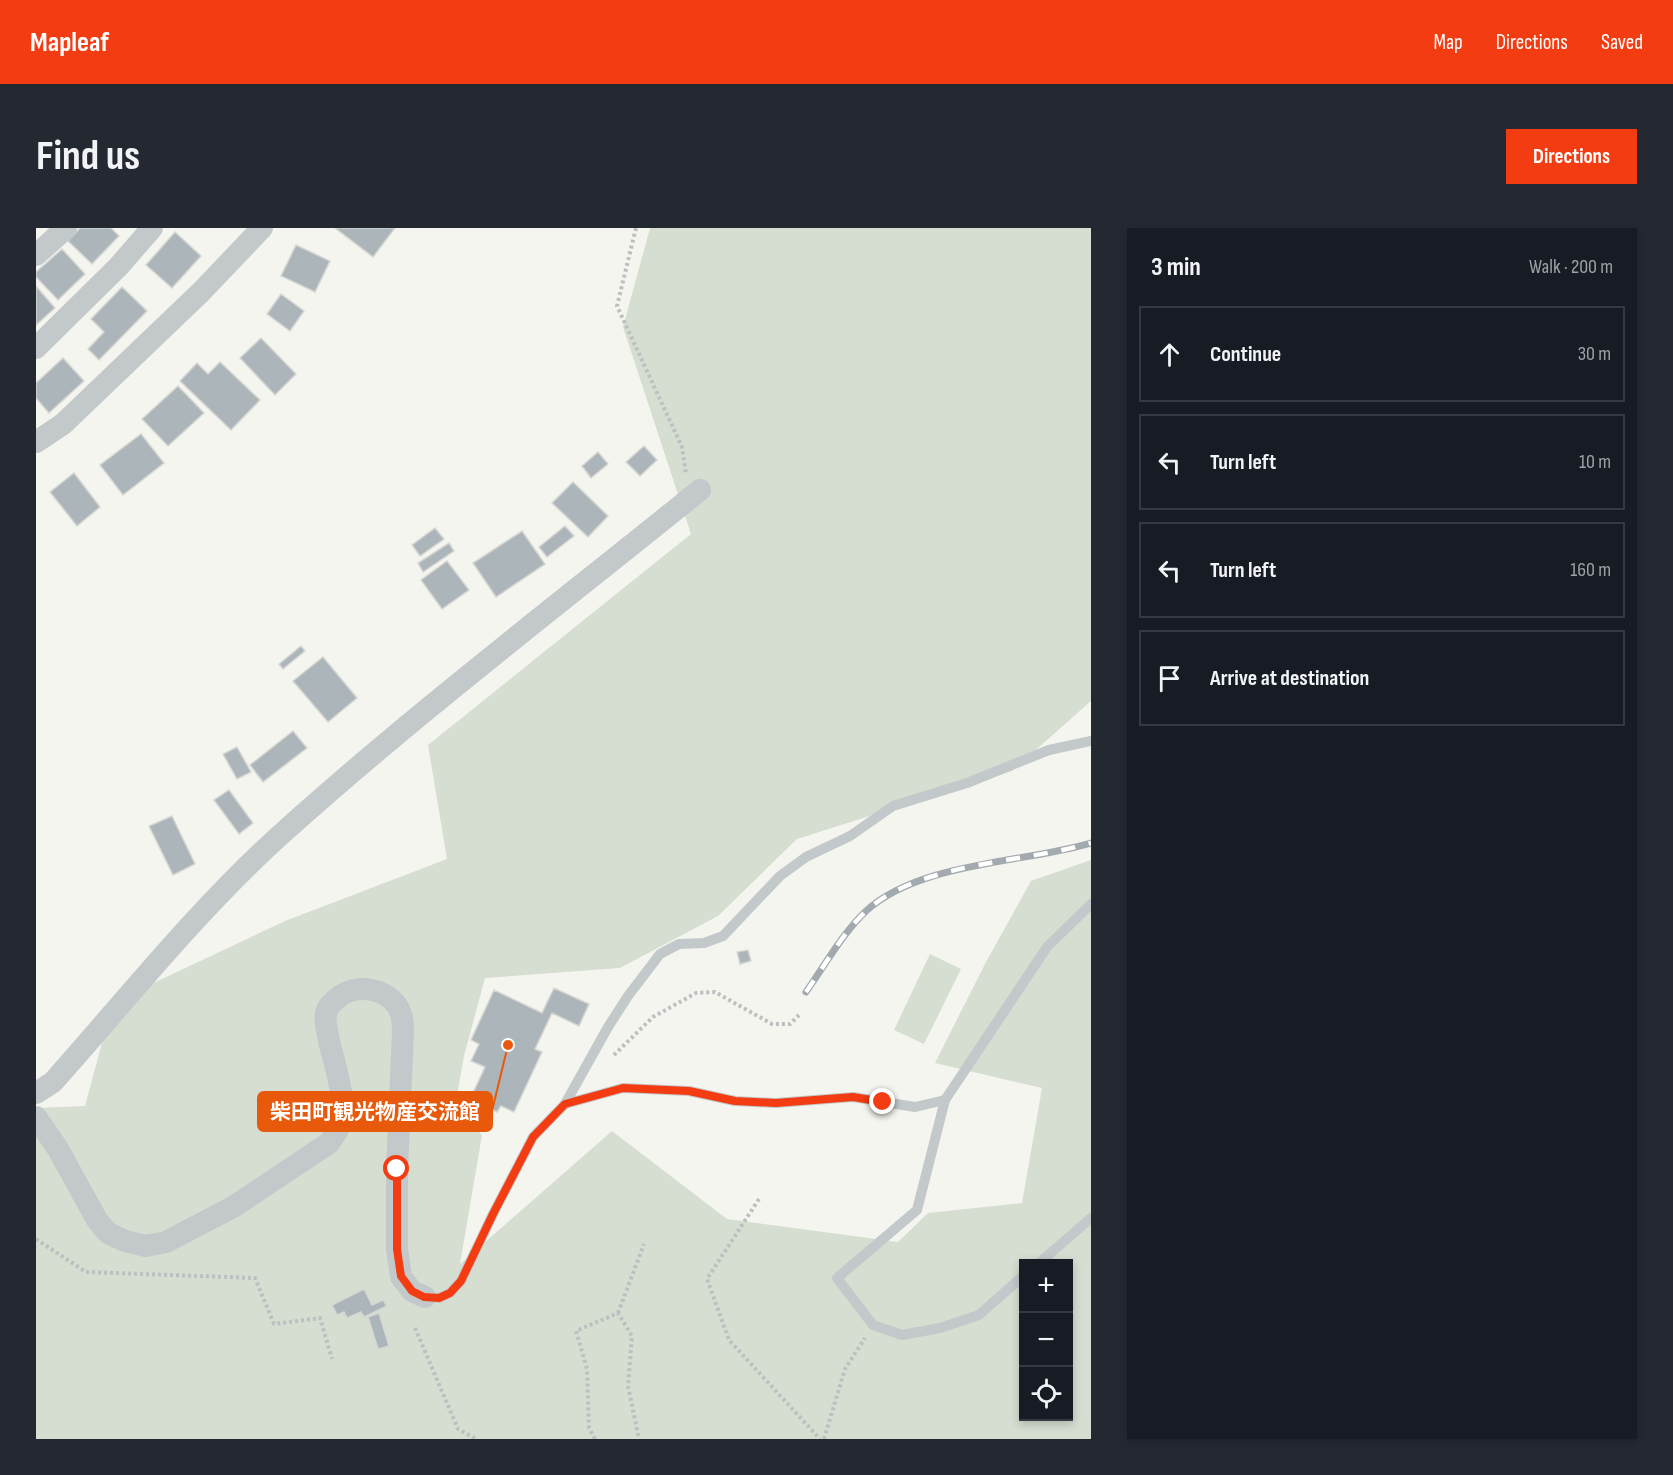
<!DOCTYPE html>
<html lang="en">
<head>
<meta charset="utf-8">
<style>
  body { margin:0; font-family:"Sofia Sans Condensed","Noto Sans JP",sans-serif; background:#242831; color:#f1f3f6 }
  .controls { position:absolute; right:18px; bottom:18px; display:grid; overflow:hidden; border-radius:0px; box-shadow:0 3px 9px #0003 }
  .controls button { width:54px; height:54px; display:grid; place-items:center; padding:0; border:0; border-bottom:2px solid #363941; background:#171b24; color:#f1f3f6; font:30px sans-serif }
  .stop { position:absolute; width:18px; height:18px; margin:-14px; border:4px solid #f33c12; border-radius:50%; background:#fff }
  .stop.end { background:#f33c12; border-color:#fff; box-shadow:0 2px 6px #0008 }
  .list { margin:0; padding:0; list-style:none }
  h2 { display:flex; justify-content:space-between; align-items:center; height:78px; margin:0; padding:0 24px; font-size:26px }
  h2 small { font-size:20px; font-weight:400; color:#9ea1a6 }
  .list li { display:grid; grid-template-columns:39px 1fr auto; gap:18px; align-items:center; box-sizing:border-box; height:96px; margin:0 12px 12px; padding:0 12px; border:2px solid #363941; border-radius:0px }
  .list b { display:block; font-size:22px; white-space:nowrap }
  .list em { font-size:20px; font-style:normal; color:#9ea1a6 }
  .icon { flex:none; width:33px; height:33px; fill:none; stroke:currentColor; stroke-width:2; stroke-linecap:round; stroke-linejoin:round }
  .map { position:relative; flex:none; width:1055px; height:1211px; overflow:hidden; border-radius:0px }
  header { display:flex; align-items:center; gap:36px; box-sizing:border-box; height:84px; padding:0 30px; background:#f33c12; color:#fff }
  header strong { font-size:28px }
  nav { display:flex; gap:33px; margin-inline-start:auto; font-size:21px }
  .intro { display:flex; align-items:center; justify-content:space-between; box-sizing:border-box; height:144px; padding:0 36px }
  h1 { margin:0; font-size:42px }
  .button { padding:15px 27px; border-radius:0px; background:#f33c12; color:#fff; font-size:21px; font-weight:700 }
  main { display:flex; gap:36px; padding:0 36px }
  aside { flex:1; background:#171b24; border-radius:0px; box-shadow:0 3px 9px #0003 }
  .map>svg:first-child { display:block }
  .green { fill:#d6ddd1; fill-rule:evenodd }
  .building { fill:#acb5b9; stroke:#d6d6d3; stroke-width:1.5 }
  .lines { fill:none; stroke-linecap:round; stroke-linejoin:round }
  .path { stroke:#bdbfc1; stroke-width:4; stroke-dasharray:3 3; stroke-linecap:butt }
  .service { stroke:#c3c8ca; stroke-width:10 }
  .minor { stroke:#c3c8ca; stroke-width:22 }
  .rail-casing { stroke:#a3aaaf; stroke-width:7 }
  .rail { stroke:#fff; stroke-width:4.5; stroke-dasharray:14; stroke-linecap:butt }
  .route { stroke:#f33c12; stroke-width:8 }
  .leader { fill:none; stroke:#e8590c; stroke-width:2 }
  .callout-dot { fill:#e8590c; stroke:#fff; stroke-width:2 }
  .callout { fill:#e8590c; stroke:#e8590c; stroke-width:2 }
  .callout-label { font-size:21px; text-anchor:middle; font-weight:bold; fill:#fff }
</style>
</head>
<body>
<header>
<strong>Mapleaf</strong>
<nav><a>Map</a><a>Directions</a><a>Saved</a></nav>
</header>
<div class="intro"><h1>Find us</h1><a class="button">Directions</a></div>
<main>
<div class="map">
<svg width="1055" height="1211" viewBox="0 0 1055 1211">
  <rect width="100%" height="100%" fill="#f5f5f0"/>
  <g class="green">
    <path d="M614 0H1055V473L976 543 761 611 682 688 584 740 449 750 428 828 419 879 446 907 424 1036 576 903 691 991 862 1014 892 985 986 975 1006 860 899 835 950 734 995 653 1055 632V1211H0V880L49 878 77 774 249 693 411 631 392 517 655 306 587 99ZM987 1036H1032V1188H987Z"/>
    <path d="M894 726 925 741 888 816 858 802Z"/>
  </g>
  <g class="building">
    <path d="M44 0H75L83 8 56 36 32 13Z"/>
    <path d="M299 0H359L337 29Z"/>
    <path d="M139 4 165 28 136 60 110 37Z"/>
    <path d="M260 17 294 33 279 64 245 48Z"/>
    <path d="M26 21 49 46 22 72 0 49V44Z"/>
    <path d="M0 58 19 80 0 97Z"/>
    <path d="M86 59 111 83 63 132 52 121 68 104 55 91Z"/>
    <path d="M245 66 268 83 254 103 231 86Z"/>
    <path d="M225 110 260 146 239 167 204 130Z"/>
    <path d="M27 130 48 153 13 185 0 170V155Z"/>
    <path d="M184 134 224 172 195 202 144 153 161 135 172 146Z"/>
    <path d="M142 158 168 185 132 218 106 191Z"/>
    <path d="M105 206 128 235 87 267 64 237Z"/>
    <path d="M608 218 621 232 604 248 590 234Z"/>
    <path d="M562 224 572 236 555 250 546 238Z"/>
    <path d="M38 245 64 279 41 298 14 264Z"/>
    <path d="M537 254 572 288 552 309 516 275Z"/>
    <path d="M529 298 538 308 511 329 503 319Z"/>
    <path d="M399 300 408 311 384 328 376 317Z"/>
    <path d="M486 303 509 336 460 369 437 335Z"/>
    <path d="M413 315 418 323 387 344 382 335Z"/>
    <path d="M411 333 433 362 406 381 385 352Z"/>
    <path d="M265 418 269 423 247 441 243 436Z"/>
    <path d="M287 429 321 470 292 494 257 453Z"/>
    <path d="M257 503 271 520 227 554 214 537Z"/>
    <path d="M201 519 215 544 201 551 187 526Z"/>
    <path d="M193 562 217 595 203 606 178 572Z"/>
    <path d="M136 588 159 636 137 647 113 598Z"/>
    <path d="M712 722 715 733 704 736 701 724Z"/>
    <path d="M518 760 553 776 543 798 516 785 499 821 506 824 478 884 465 878 461 884 444 876 447 870 437 865 449 839 435 833 443 816 435 812 458 762 506 785Z"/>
    <path d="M328 1061 336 1077 347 1072 351 1078 328 1089 325 1084 311 1090 308 1084 301 1087 296 1077Z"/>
    <path d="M343 1085 353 1118 342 1121 332 1089Z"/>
  </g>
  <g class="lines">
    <g class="path">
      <path d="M600 0 581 78 646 219 650 246"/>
      <path d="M578 827 617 789 660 765 679 764 736 796H754L763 787"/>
      <path d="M723 971 671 1051 693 1112 784 1211"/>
      <path d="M0 1011 50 1044 219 1050 238 1096 284 1090 296 1131"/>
      <path d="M582 1085 608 1016"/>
      <path d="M379 1100 422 1201 440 1211"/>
      <path d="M559 1211 553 1200 551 1141 540 1103 582 1085 596 1108 592 1158 603 1211"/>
      <path d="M788 1211 809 1141 829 1110"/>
    </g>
    <g class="service">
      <path d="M909 872 881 982 801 1050 837 1097 866 1107 904 1100 943 1087 987 1048"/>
      <path d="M529 876 587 860 653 863 699 873 740 875 817 869 879 879 909 872 1011 719 1055 676"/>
      <path d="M1002 1036 1055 990"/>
      <path d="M389 1069 403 1070 414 1065 425 1053 457 986 497 909 529 876 572 799 592 768 624 726 643 716 668 715 687 708 744 648 770 629 814 608 857 578 931 555 1013 522 1055 513"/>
    </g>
    <g class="minor">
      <path d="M0 27 30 0"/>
      <path d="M0 120 83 38 116 0"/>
      <path d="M0 214 27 196 165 64 226 0"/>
      <path d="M0 865 17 854C90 772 160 684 241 610 376 488 522 377 664 262"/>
      <path d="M0 889 22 921 61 992 72 1005 89 1013 110 1018 130 1014 197 979 293 915C296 910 301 905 303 899 312 873 299 839 293 813 292 805 288 794 290 786 291 778 298 773 304 768 324 754 357 762 365 786 367 792 367 799 367 805L361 941V1021L365 1049 376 1063 389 1069"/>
    </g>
    <g class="rail-casing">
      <path id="rail" d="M770 764C789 737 806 706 830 683 884 634 987 635 1055 615"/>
    </g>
    <use href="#rail" class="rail"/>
  </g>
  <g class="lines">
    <path class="route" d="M361 941V1021L365 1048 376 1063 388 1069 403 1070 414 1065 425 1053 457 986 497 909 529 876 587 860 653 863 699 873 740 875 817 869 847 874"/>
  </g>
  <path class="leader" d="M472 817L456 883"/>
  <circle class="callout-dot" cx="472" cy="817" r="6"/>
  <rect class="callout" x="222" y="864" width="234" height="39" rx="6"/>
  <g class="callout-label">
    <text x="339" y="891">柴田町観光物産交流館</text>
  </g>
</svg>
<div class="controls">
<button>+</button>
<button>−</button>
<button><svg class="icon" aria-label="locate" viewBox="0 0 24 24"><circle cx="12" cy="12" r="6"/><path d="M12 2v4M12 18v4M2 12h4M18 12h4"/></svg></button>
</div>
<div class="stop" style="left:361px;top:941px"></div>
<div class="stop end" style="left:847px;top:874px"></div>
</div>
<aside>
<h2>3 min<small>Walk · 200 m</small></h2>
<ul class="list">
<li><svg class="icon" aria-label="ahead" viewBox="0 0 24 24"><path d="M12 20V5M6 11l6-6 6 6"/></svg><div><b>Continue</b></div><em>30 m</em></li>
<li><svg class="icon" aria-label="left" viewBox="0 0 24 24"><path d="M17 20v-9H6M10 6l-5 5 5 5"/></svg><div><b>Turn left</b></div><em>10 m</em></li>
<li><svg class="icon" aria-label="left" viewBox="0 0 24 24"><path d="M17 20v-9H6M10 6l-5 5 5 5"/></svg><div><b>Turn left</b></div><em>160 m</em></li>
<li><svg class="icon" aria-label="arrive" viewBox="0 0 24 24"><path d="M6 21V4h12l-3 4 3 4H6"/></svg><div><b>Arrive at destination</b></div></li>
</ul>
</aside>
</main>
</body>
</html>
